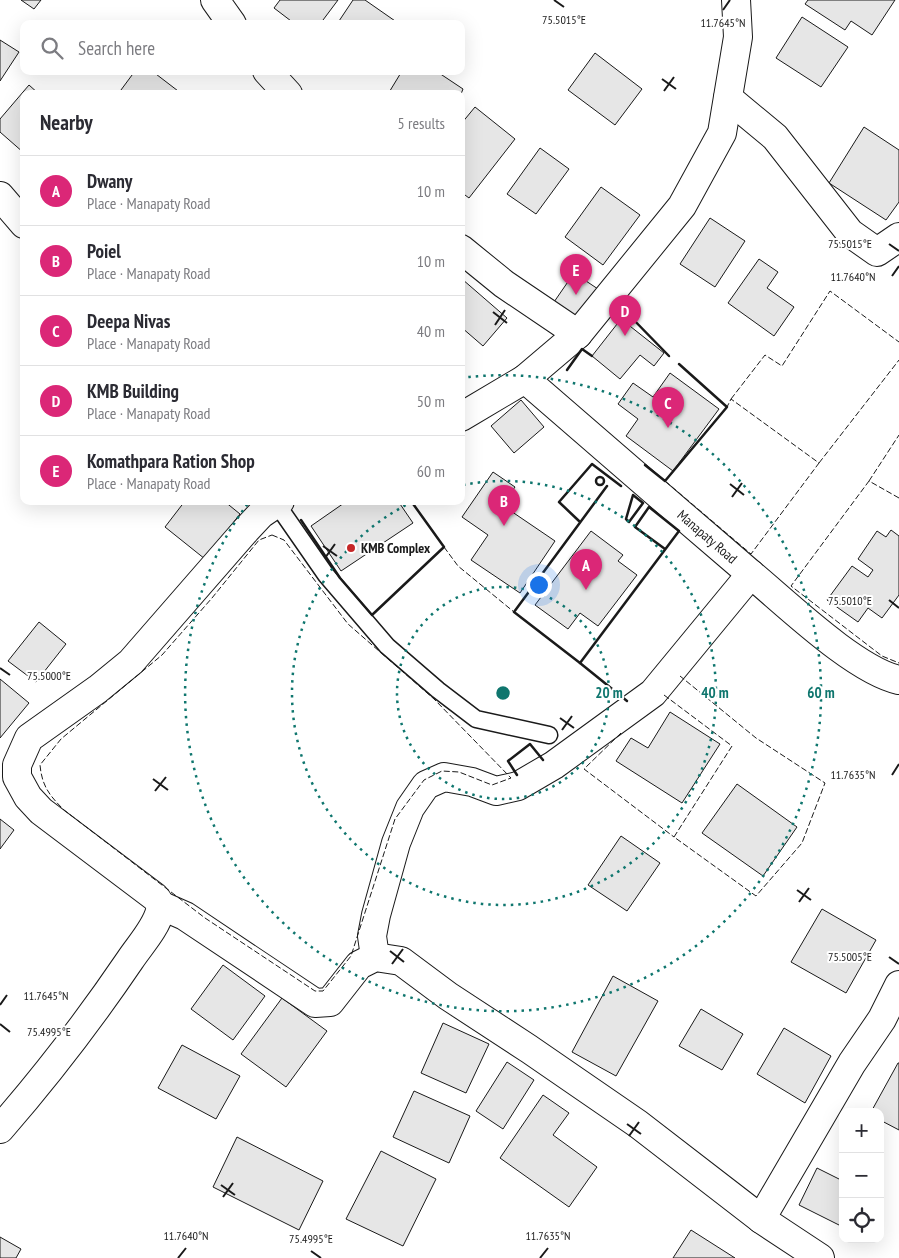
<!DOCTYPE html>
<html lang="en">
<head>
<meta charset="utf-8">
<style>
  body { margin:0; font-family:"PT Sans Narrow",sans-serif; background:#f7f7f7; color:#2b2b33 }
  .controls { position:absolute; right:15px; bottom:15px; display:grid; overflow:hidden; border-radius:10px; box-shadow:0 5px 20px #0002 }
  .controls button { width:45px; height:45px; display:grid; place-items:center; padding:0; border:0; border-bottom:1px solid #e1e1e2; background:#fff; color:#2b2b33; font:25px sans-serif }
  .you { position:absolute; left:538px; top:584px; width:18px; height:18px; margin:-12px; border:4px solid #fff; border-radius:50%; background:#1a73e8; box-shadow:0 0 0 8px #1a73e833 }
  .badge { display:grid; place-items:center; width:32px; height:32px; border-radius:50%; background:#db2777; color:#fff; font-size:16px; font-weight:700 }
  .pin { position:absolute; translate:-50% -41px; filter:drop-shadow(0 1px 2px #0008) }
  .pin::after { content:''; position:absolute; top:26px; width:18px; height:15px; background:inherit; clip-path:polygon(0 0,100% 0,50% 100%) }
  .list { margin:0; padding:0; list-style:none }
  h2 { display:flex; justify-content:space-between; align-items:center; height:65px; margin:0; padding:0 20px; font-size:21px }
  h2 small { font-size:16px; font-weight:400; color:#7c7c81 }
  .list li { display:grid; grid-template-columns:32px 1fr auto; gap:15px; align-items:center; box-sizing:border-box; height:70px; padding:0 20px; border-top:1px solid #e1e1e2 }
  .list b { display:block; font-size:19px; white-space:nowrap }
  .list p { margin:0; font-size:16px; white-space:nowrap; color:#7c7c81 }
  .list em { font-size:16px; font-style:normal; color:#7c7c81 }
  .icon { flex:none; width:28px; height:28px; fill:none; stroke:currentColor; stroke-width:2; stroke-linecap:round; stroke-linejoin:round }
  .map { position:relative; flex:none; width:899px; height:1258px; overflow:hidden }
  .search { position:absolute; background:#fff; box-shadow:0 5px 20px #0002; left:20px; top:20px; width:445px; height:55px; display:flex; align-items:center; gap:12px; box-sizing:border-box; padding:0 18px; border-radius:10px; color:#7c7c81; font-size:19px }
  .panel { position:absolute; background:#fff; box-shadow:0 5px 20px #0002; left:20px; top:90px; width:445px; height:415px; border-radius:10px }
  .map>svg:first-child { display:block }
  .building { fill:#e6e6e6; stroke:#1a1a1a }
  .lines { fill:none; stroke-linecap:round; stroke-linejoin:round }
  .lane-casing { stroke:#1a1a1a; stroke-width:19 }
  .street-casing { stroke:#1a1a1a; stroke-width:30 }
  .lane { stroke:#fff; stroke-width:16 }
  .street { stroke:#fff; stroke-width:28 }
  .fence { stroke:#1a1a1a; stroke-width:1; stroke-dasharray:6 2.5; stroke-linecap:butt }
  .wall { stroke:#1a1a1a; stroke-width:2.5 }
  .ticks { fill:none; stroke:#1a1a1a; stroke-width:2 }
  .ring { fill:none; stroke:#0f766e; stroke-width:2.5; stroke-dasharray:2.5 5 }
  .poi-dot { fill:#c62828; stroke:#fff; stroke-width:2 }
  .labels { text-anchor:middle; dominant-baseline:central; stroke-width:4; stroke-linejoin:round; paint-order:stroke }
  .street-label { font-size:14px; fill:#1a1a1a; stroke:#fff }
  .poi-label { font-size:14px; font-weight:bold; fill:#1a1a1a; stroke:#fff; text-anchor:start }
  .ticks-label { font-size:12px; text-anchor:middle; fill:#1a1a1a; stroke:#fff; stroke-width:4; stroke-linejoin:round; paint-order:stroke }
  .centre { fill:#0f766e; stroke:#fff; stroke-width:2.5 }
  .ring-label { font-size:15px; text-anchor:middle; font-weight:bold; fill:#0f766e; stroke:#fff; stroke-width:4; stroke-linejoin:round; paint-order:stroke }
</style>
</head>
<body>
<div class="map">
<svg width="899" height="1258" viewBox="0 0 899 1258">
  <rect width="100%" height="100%" fill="#fff"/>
  <g class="building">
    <path d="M21 0H41L34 9Z"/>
    <path d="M280 0H338L320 24H295L274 8Z"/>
    <path d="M353 0H365L398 23 337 24Z"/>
    <path d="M808 0H895L872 35 851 21 845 30 805 4Z"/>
    <path d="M802 17 848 47 821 87 776 58Z"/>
    <path d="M0 40 19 52 0 81Z"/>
    <path d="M595 53 642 89 615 125 568 90Z"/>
    <path d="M135 71H152L182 94H118Z"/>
    <path d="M402 71H436L463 89 461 94H388Z"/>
    <path d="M29 85 39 94H24V153L0 132V119Z"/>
    <path d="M475 107 515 139 469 198 461 192V124Z"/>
    <path d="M864 127 899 150V202L886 220 829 183Z"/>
    <path d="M540 148 569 169 536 214 507 194Z"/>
    <path d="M601 187 640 215 603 265 565 237Z"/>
    <path d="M710 218 745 241 715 287 680 264Z"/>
    <path d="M759 259 778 272 767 288 794 307 774 336 728 303Z"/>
    <path d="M574 273 598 289 576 317 554 302Z"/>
    <path d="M462 279 507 318 483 346 461 327Z"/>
    <path d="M621 319 664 353 654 366 640 355 620 379 592 356Z"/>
    <path d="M670 373 719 409 673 471 626 436 638 419 618 404 633 383 653 397Z"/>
    <path d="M521 400 544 427 514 453 491 426Z"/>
    <path d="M493 472 515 487 502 505 555 541 520 593 471 560 488 535 462 517Z"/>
    <path d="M185 501H224L240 514 205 559 165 527Z"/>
    <path d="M347 501H398L413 523 341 571 311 526Z"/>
    <path d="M891 530 899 536V595L882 618 868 608 858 622 827 600 852 566 868 577 873 570 858 559 877 531 886 537Z"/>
    <path d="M591 531 623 555 618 561 637 575 598 626 580 613 568 629 535 605Z"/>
    <path d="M39 622 66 644 36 682 8 661Z"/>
    <path d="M0 679 29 703 0 738Z"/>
    <path d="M670 712 720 744 682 803 616 761 631 738 648 748Z"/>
    <path d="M737 784 797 827 763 876 702 833Z"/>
    <path d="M0 819 14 830 0 849Z"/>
    <path d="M621 836 660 863 627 911 588 885Z"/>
    <path d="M822 909 876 940 846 993 791 962Z"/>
    <path d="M223 965 265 996 233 1040 191 1009Z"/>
    <path d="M613 976 658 1001 616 1076 572 1052Z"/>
    <path d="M282 998 327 1031 286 1087 241 1054Z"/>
    <path d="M701 1009 743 1034 722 1070 679 1046Z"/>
    <path d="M443 1023 489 1044 466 1093 421 1073Z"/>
    <path d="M784 1028 831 1056 805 1103 757 1074Z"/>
    <path d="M182 1045 240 1076 216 1119 158 1088Z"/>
    <path d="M507 1062 534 1080 503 1129 476 1111Z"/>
    <path d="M898 1063H899V1130L880 1120V1112H871Z"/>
    <path d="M414 1091 470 1116 449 1163 393 1137Z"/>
    <path d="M543 1095 569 1113 553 1135 597 1167 569 1207 500 1158Z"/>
    <path d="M237 1137 323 1181 299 1230 213 1187Z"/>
    <path d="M381 1151 436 1179 403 1246 346 1219Z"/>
    <path d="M817 1168 843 1181V1227L799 1205Z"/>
    <path d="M691 1230 735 1258H673Z"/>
    <path d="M0 1237 21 1249 16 1258H0Z"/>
  </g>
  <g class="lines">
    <g class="lane-casing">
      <path id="lane" d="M276 503 326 575 387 646 438 690 476 719 549 735"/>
    </g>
    <g class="street-casing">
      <g id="street">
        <path d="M215 0 232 24"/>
        <path d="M267 71 288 94"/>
        <path d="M728 98 775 137 850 233 877 252 899 237"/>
        <path d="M0 196 24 224"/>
        <path d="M461 249 504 284 578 334"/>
        <path id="s1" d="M525 379C600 444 676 510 752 575 788 605 855 670 899 680"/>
        <path d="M461 417 525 379 578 334 682 206 722 133 738 37 736 0"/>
        <path d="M160 905 185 916 315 1003 330 1002 359 965 375 957 401 961 448 996 529 1049 638 1124 761 1219 820 1258"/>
        <path d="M375 957 372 936 376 915 396 843 410 808 426 785 444 777 472 782 496 791 518 786 554 765 653 693 751 574"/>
        <path d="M0 1129C47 1075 90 1019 130 960 140 945 156 928 160 911 161 905 159 901 155 897L41 811 28 797 17 777V765L29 738 98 689 131 662 246 530 261 514 280 501"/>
        <path d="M761 1219 852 1063 882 1019 899 985"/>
      </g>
    </g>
    <use href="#lane" class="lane"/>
    <use href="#street" class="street"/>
    <g class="fence">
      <path d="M731 399 765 355 782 366 830 291 899 342"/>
      <path d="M819 463 899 360"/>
      <path d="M665 481 751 554 819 463 731 399 727 407"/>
      <path d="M869 481 899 435"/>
      <path d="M899 498 869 481 791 586 882 656 899 663"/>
      <path d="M272 535 284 540 348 624 434 699 511 778 492 785 459 772 442 771 424 780 395 819 351 956 323 991H315L205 918 64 810C49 795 42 786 40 765L61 739 162 655 212 598 259 540Z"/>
      <path d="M444 547 458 566 514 612"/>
      <path d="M664 695 732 746 674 837 756 896 802 843 825 783 756 738 680 676"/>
      <path d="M621 733 584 769 674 837"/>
    </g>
    <g class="wall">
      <path d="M621 319 627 313 669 356"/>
      <path d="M567 370 582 349 592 356"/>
      <path d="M645 465 665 481 727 407 679 364"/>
      <circle cx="600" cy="481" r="4"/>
      <path d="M607 486 514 612 580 663 679 531 649 507 635 527 665 549"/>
      <path d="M633 495 643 503 629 522 626 519Z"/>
      <path d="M301 520 340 578 372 615 444 547 411 501"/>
      <path d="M579 521 559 502 592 464 621 486"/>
      <path d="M580 663 627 701"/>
      <path d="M517 775 508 761 530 744 543 760"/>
    </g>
  </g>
  <path class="ticks" d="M554 0 564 7M723 10 730 0M662 79 676 89M664 91 674 77M889 244 899 251M892 276 899 266M493 312 507 323M495 325 505 310M730 484 744 495M732 497 742 483M323 546 337 556M325 558 335 544M889 600 899 608M0 668 10 675M560 718 574 728M562 730 572 716M892 775 899 764M153 779 168 790M155 791 166 777M797 890 811 900M799 902 809 888M390 951 404 962M889 957 899 964M392 964 403 949M0 1005 7 995M0 1024 10 1032M627 1124 641 1134M629 1136 639 1122M221 1185 235 1195M223 1197 233 1183M311 1251 321 1258M178 1258 186 1248M540 1258 548 1248"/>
  <g class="ring">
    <circle cx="503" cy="693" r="106"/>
    <path d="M463 485A212 212 0 1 1 412 502"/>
    <path d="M461 378A318 318 0 1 1 249 502"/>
  </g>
  <circle class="poi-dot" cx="351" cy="548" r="5"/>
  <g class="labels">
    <g class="street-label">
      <text stroke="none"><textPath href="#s1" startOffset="241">Manapaty Road</textPath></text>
    </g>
    <g class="poi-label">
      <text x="361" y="548">KMB Complex</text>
    </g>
  </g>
  <g class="ticks-label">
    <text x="564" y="24">75.5015°E</text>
    <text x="723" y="27">11.7645°N</text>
    <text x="850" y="248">75.5015°E</text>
    <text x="853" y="281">11.7640°N</text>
    <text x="850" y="605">75.5010°E</text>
    <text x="49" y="680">75.5000°E</text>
    <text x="853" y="779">11.7635°N</text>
    <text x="850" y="961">75.5005°E</text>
    <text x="46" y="1000">11.7645°N</text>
    <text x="49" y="1036">75.4995°E</text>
    <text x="186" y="1240">11.7640°N</text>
    <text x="548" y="1240">11.7635°N</text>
    <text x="311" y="1243">75.4995°E</text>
  </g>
  <circle cx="503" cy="693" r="8" class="centre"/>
  <g class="ring-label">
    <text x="609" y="698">20 m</text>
    <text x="715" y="698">40 m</text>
    <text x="821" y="698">60 m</text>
  </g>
</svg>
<div class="controls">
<button>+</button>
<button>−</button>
<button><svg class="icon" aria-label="locate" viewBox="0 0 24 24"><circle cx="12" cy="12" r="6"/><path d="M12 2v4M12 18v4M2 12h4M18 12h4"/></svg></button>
</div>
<div class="you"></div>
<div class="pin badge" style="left:586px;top:590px">A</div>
<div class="pin badge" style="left:504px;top:526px">B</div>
<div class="pin badge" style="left:668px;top:428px">C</div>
<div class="pin badge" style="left:625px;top:336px">D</div>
<div class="pin badge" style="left:576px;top:295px">E</div>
<div class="search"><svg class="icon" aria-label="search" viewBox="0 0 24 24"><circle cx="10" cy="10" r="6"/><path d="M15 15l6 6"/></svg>Search here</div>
<section class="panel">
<h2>Nearby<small>5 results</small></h2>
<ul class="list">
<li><span class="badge">A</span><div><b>Dwany</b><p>Place · Manapaty Road</p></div><em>10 m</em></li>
<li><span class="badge">B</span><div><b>Poiel</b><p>Place · Manapaty Road</p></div><em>10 m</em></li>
<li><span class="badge">C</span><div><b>Deepa Nivas</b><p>Place · Manapaty Road</p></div><em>40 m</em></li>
<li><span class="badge">D</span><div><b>KMB Building</b><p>Place · Manapaty Road</p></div><em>50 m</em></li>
<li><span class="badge">E</span><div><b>Komathpara Ration Shop</b><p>Place · Manapaty Road</p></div><em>60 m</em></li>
</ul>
</section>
</div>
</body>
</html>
